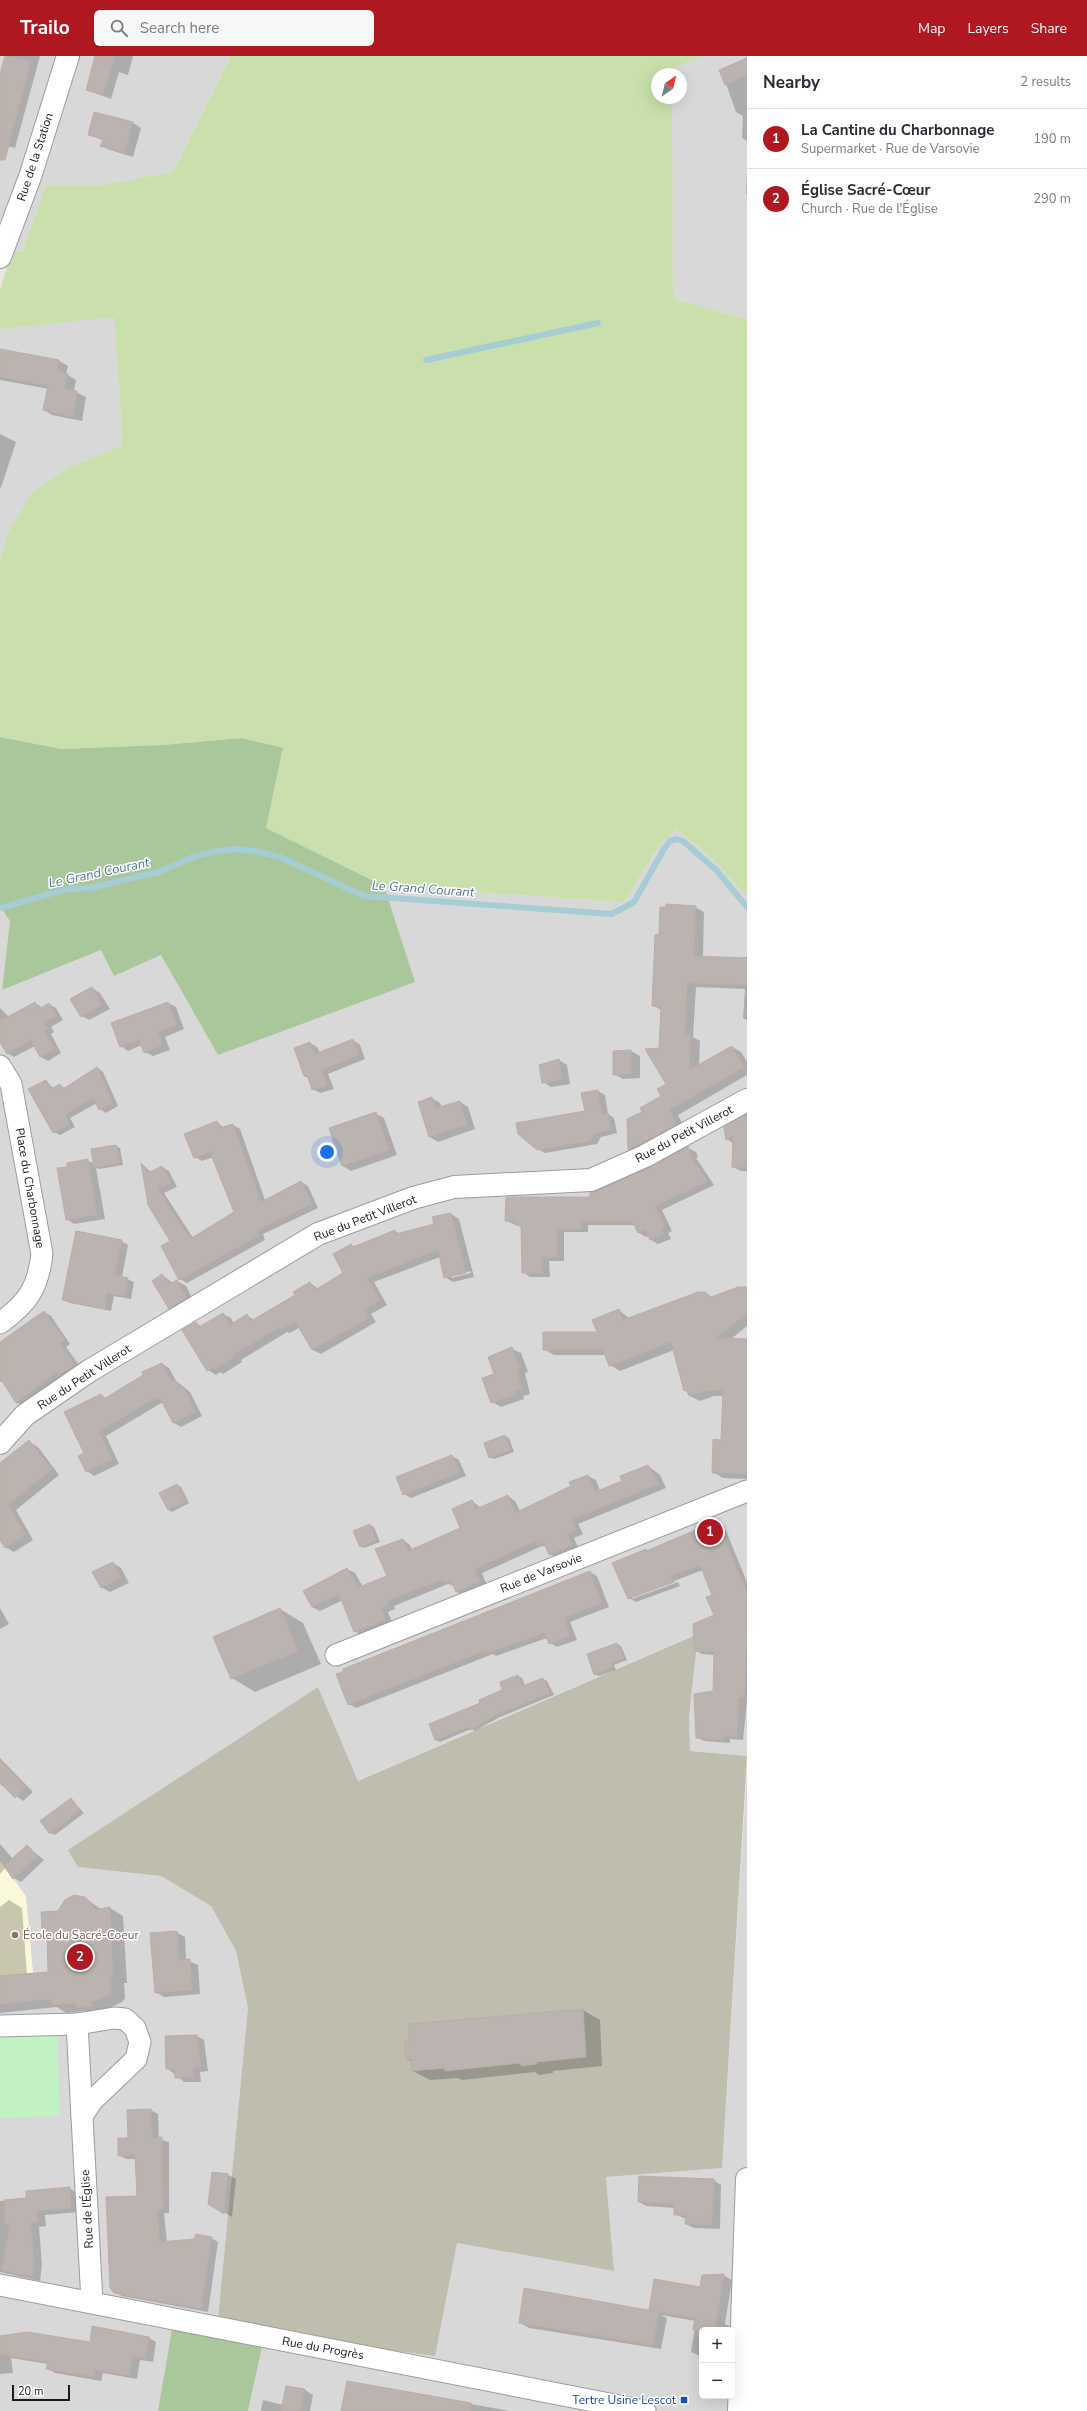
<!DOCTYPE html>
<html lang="en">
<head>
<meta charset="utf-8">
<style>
  body { margin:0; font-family:"Nunito Sans",sans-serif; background:#f7f7f7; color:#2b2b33 }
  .controls { position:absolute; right:12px; bottom:12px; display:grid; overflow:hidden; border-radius:6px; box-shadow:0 4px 16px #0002 }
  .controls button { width:36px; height:36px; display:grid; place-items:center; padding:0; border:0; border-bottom:1px solid #e1e1e2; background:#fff; color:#2b2b33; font:20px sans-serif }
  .compass { position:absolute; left:651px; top:12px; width:36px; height:36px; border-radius:50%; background:#fff; box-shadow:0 4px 16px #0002; rotate:35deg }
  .scale { position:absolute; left:12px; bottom:10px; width:58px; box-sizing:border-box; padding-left:4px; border:2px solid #1b1b1b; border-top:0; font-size:11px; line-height:14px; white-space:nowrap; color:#1b1b1b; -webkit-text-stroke:3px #fff; paint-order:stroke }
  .you { position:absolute; left:327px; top:1096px; width:14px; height:14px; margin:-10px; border:3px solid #fff; border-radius:50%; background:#1a73e8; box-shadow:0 0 0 6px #1a73e833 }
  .badge { display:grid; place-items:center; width:26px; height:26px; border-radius:50%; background:#af1721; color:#fff; font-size:13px; font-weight:700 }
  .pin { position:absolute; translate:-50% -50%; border:2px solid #fff; box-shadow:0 1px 4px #0006 }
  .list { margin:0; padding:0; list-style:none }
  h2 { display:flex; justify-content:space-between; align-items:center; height:52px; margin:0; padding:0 16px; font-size:17px }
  h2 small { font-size:13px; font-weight:400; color:#7c7c81 }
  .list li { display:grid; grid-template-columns:26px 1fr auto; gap:12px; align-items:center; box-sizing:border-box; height:60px; padding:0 16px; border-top:1px solid #e1e1e2 }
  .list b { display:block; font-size:15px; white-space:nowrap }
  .list p { margin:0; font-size:13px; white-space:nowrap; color:#7c7c81 }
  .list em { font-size:13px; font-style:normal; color:#7c7c81 }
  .icon { flex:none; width:22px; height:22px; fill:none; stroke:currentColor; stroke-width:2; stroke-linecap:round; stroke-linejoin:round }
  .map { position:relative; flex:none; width:747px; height:2355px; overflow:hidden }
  header { display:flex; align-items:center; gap:24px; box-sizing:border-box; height:56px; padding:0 20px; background:#af1721; color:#fff }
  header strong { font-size:19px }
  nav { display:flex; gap:22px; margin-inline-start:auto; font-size:14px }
  .search { width:280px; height:36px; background:#f7f7f7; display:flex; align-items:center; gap:10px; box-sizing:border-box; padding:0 14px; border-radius:6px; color:#7c7c81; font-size:15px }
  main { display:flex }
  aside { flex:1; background:#fff }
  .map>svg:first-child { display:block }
  .residential { fill:#d9d8d8; fill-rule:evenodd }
  .education { fill:#faf8db }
  .construction { fill:#bebdae }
  .grass { fill:#c9e0ac }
  .forest { fill:#aac69b }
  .park { fill:#c2f2c3 }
  .shadow { fill:#0003; fill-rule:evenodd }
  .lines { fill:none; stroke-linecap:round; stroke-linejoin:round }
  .stream { stroke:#a7cdd4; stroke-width:6 }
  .building { fill:#bbb3af; stroke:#bbaea6 }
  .minor-casing { stroke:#9c9c9c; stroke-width:23 }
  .tertiary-casing { stroke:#9c9c9c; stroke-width:24 }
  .minor { stroke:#fff; stroke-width:21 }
  .tertiary { stroke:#fff; stroke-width:22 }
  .education-dot { fill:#8d6e63; stroke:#fff; stroke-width:1.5 }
  .transit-dot { fill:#1a4fb4; stroke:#fff; stroke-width:1.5 }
  .labels { text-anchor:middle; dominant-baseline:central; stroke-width:3; stroke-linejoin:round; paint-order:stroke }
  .street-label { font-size:12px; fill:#1b1b1b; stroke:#fff }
  .education-label { font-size:12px; fill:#785e54; stroke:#fff; text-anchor:start }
  .transit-label { font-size:12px; fill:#164399; stroke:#fff; text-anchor:end }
  .water-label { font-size:13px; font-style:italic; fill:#517997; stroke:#fff }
</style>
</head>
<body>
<header>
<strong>Trailo</strong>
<div class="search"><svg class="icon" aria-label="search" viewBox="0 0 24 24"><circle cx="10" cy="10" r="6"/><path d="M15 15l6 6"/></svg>Search here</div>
<nav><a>Map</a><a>Layers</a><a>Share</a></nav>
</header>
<main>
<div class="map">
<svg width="747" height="2355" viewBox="0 0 747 2355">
  <rect width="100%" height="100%" fill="#ebe7e1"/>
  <g class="residential">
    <path d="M0 0H231L173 116 95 130H46L22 196 0 192Z"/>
    <path d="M704 0H747V263L673 243 672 42H681V18H672V12Z"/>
    <path d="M114 260 123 389 70 411 5 483 0 508V273Z"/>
    <path d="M676 773 710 800 747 841V1700L690 1695 689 1660 697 1578 357 1725 318 1631 78 1811 161 1820 211 1850 236 1895 248 1952 217 2273 173 2264 158 2355H0V850L10 865 2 934 102 894 114 920 161 899 414 926 384 830 624 846 658 791Z"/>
    <path d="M747 1716V2355H248L262 2291 435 2299 457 2187 614 2215 606 2121 722 2112ZM702 2274H732V2340H702Z"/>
  </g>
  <path class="education" d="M0 1805 26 1840 33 1917 0 1920Z"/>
  <path class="construction" d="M698 1578 689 1660 690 1695 747 1700 722 2112 606 2121 614 2215 457 2187 435 2300 217 2273 248 1952 236 1895 211 1850 161 1820 78 1811 68 1794 318 1631 358 1725Z"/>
  <path class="grass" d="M231 0H704L672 12V18H657V42H672L673 243 747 263V841L710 800 676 773 658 791 624 846 384 830 266 772 283 693 242 682 163 689 62 693 0 681V508L5 483 31 437 70 411 123 389 114 261 0 273V233L13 195 22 196 46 130H95L173 116Z"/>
  <g class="forest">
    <path d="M0 681 62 693 163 689 242 682 283 692 266 772 384 830 415 926 218 999 161 899 114 920 101 894 2 934 10 865 0 850Z"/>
    <path d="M172 2272 262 2291 248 2355H158Z"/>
  </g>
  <path class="park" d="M57 1977 60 2060 0 2062V1980Z"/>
  <g class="shadow">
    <path d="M6 0H40L15 92 0 88V22Z"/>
    <path d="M96 0H133L128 19 119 16 111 43 87 34Z"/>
    <path d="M747 3V85L742 82 743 60 736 56 721 14Z"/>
    <path d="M133 67 141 72 133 101 110 94 102 90 104 85 89 78Z"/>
    <path d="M747 114V138L746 137Z"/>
    <path d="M0 294 59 305 68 310 66 318 76 324 74 335 86 341 82 365 52 359 44 354 49 333 0 324Z"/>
    <path d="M0 378 16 386 1 432 0 431Z"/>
    <path d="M695 851 704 856 703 901 744 903V901H747V964L743 962 745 933 696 931 693 981 700 985 699 1010 732 991 741 996 747 1006V1019L678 1059 685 1073 638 1098 629 1093 643 1056 663 1041 667 1028 660 993 662 955 653 949 660 879Z"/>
    <path d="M92 932 100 937 110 953 89 964 82 960Z"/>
    <path d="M35 947 43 952 49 948 56 952 63 964 51 971 54 976 51 978 61 997 48 1005 41 1001 35 990 14 1001 7 997 0 984V952L9 961Z"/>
    <path d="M168 947 176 951 184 973 165 981 170 994 153 1000 145 996 142 989 128 995 121 990Z"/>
    <path d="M353 984 360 989 365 1003 328 1018 334 1033 320 1037 313 1033 309 1022 304 1020 310 987 317 991 320 997Z"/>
    <path d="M631 995 640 1000V1022L623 1023 614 1018V996Z"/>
    <path d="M559 1004 567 1009 570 1028 551 1031 543 1026Z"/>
    <path d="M98 1012 103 1016 118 1050 106 1057 100 1053 97 1047 70 1062 75 1071 60 1079 54 1076 46 1025 54 1033 60 1029 66 1033Z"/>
    <path d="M598 1035 605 1039 608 1058 614 1062 617 1077 601 1081 597 1088 545 1097 538 1093 586 1056Z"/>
    <path d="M432 1042 440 1047 442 1052 460 1046 468 1051 475 1073 438 1086 430 1081Z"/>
    <path d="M376 1058 384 1062 397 1099 351 1115 343 1110 330 1073Z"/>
    <path d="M747 1059V1115H741L733 1111 734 1088 727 1083Z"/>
    <path d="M217 1066 224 1072 233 1069 240 1073 265 1144 301 1126 308 1130 318 1152 263 1178 265 1184 187 1227 180 1223 171 1185 149 1148 142 1108 151 1116 162 1111 169 1115 177 1131 164 1137 193 1182 236 1157 214 1101 202 1105 195 1101Z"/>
    <path d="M116 1090 120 1092 123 1109 99 1113 96 1112 105 1163 74 1168 67 1163 68 1111 88 1105 95 1108Z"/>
    <path d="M688 1092 696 1096 698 1101 696 1102 714 1129 662 1154 672 1175 668 1177 671 1183 658 1188 651 1184 649 1180 646 1181 639 1177 635 1169H588V1176H564V1205H549L550 1221H530L523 1216 521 1171 506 1165 592 1142Z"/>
    <path d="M451 1158 459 1163 474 1221 453 1226 445 1221 440 1201 374 1226 387 1249 371 1258 376 1266 321 1298 313 1294 300 1271 290 1277 287 1276 241 1304 242 1306 223 1318 220 1316 216 1319 208 1314 196 1267 202 1271 223 1258 231 1262 234 1268 247 1260 255 1264 297 1240 310 1227 319 1233 344 1217 351 1189 355 1191 395 1175 400 1178 435 1169ZM471 1215V1217L451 1222V1220Z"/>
    <path d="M121 1185 128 1189 122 1221 134 1226 131 1243 114 1240 111 1255 70 1247 63 1243Z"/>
    <path d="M162 1219 173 1227 177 1225 186 1230 194 1246 178 1257 170 1252Z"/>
    <path d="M747 1234V1270L731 1283 747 1284V1423L723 1422 713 1416 722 1385 724 1340H714L700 1345 690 1340 685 1334 674 1294 620 1315 610 1309 606 1299H554L544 1293 598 1277 619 1254 630 1263 704 1237 713 1242Z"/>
    <path d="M44 1256 51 1260 70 1288 66 1291 81 1312 23 1350 16 1346 4 1327 0 1325V1287Z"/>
    <path d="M512 1293 521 1297 528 1316 525 1317 530 1338 523 1340 524 1343 501 1351 492 1346 495 1318Z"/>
    <path d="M162 1308 169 1312 176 1325 190 1336 202 1360 181 1371 174 1367 163 1346 106 1380 119 1408 94 1420 87 1415 86 1398 101 1339 106 1342Z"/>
    <path d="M505 1380 509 1382 514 1396 494 1403 490 1401Z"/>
    <path d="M29 1386 38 1391 59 1419 16 1454 33 1484 14 1496 5 1491 0 1482V1408Z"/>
    <path d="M452 1400 459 1404 466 1420 411 1442 404 1438Z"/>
    <path d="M648 1410 660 1419 666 1432 578 1468 583 1478 574 1482 579 1494 558 1502 550 1498 548 1491 542 1490 482 1517 487 1530 464 1540 457 1536 455 1530 448 1528 394 1550 395 1553 388 1556 393 1568 362 1580 355 1575 343 1544 320 1555 312 1551 347 1513 355 1517 363 1531 388 1521 403 1484 410 1489 412 1494 461 1472 472 1445 481 1452 508 1440 515 1445 520 1455 572 1431 588 1420 596 1424 600 1435 623 1425Z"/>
    <path d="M177 1429 181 1431 189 1447 172 1456 168 1453Z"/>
    <path d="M717 1466 724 1470 747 1526V1645L743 1684 730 1683V1687L704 1685 697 1681 714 1636 715 1599 702 1598 695 1594 715 1559 713 1539 703 1514 632 1541V1543L678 1526 680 1530 636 1546 629 1542 646 1495 648 1496Z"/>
    <path d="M370 1469 374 1471 380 1486 364 1492 360 1490Z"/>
    <path d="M113 1507 121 1512 129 1527 110 1536 101 1531Z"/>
    <path d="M590 1516 597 1520 609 1551 570 1566 577 1584 557 1591 550 1587 547 1582 496 1600 493 1598 356 1652 349 1648Z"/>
    <path d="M0 1552 9 1568 0 1573Z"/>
    <path d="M280 1553 303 1567 321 1608 255 1636 232 1622Z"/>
    <path d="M617 1588 621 1590 627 1604 614 1609 616 1614 599 1620 595 1618Z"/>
    <path d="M518 1620 522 1622 525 1630 543 1623 547 1625 554 1639 500 1661 475 1675 471 1673 440 1686 436 1684 481 1647 504 1635Z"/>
    <path d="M0 1702 33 1736 23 1745 0 1728Z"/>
    <path d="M71 1743 84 1757 55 1779 51 1777Z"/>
    <path d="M0 1788 13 1803 27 1790 44 1804 21 1826 14 1822 6 1811 0 1818Z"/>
    <path d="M85 1842 102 1854 110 1852 123 1860 127 1927H124L125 1942 122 1946 91 1960 83 1955 66 1957 57 1951 0 1957V1851L9 1844 22 1852 27 1919 49 1917 48 1876 43 1874 59 1856Z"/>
    <path d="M176 1876 185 1881 186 1904 198 1909 200 1938 164 1941 156 1936Z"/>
    <path d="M583 1954 600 1964 602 2010 553 2015V2017L539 2019 535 2016 462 2024 458 2022 430 2024 413 2015 412 2006 407 2003 411 1986 409 1969Z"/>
    <path d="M197 1980 204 1984 208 2015 200 2016 201 2026H184L167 2012Z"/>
    <path d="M151 2054 158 2058 159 2083 169 2086V2157H164L167 2187 211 2182 218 2186 208 2256 122 2240 114 2236 138 2141 136 2103H126L119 2099Z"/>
    <path d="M213 2117 228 2119 236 2123 232 2161 209 2147Z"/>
    <path d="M713 2124 721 2129 720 2173 694 2172 686 2168V2163L675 2158V2152L646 2150 639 2146Z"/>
    <path d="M69 2132 77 2137 79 2156 45 2159 46 2170 39 2171 42 2209 40 2225 0 2216V2145L27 2143Z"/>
    <path d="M723 2219 732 2224 725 2268 731 2271 730 2274H702V2301L691 2296 696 2265 661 2259 667 2262 661 2293 529 2272 520 2267 655 2256 650 2253 701 2232Z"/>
    <path d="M0 2281 90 2287 149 2282 156 2286 153 2306 140 2304 137 2323 103 2317 101 2325 55 2317 48 2312V2308L11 2302 13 2317 0 2318Z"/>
    <path d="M348 2326 510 2355H362Z"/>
    <path d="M305 2334 313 2339 310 2355H261L263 2344 283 2349Z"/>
  </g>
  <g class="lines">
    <g class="stream">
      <path d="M426 304 598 267"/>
      <path d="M0 852 67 833 90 832 158 816 193 801 216 795 236 793 257 795 280 801 364 840 612 858 634 846 664 793 670 785 677 783 683 785 717 815 747 851"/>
    </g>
  </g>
  <g class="building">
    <path d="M5 0 31 5 5 104H0V18Z"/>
    <path d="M95 0H115L103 39 86 34Z"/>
    <path d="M747 2V19L725 29 719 14Z"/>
    <path d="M94 56 133 66 125 97 100 90 104 83 88 79Z"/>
    <path d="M0 293 59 304 57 315 68 318 65 333 77 335 73 361 43 354 48 330 0 321Z"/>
    <path d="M666 848 696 850 694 900 747 902V929L687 927 685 979H691L689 1014 732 990 744 1011 669 1054 677 1068 628 1094 627 1063 642 1056 640 1052 661 1040 657 1033 666 1028 645 993 659 992 661 951 652 950 655 879 659 878 660 851H666Z"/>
    <path d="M92 931 102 949 81 961 70 943Z"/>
    <path d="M35 946 39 953 49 947 57 960 44 967 48 972 44 974 55 993 40 1001 31 984 7 998 0 986V965Z"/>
    <path d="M168 946 177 969 158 976 163 989 144 997 139 984 120 991 111 967Z"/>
    <path d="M353 983 359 999 322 1014 327 1029 312 1034 307 1019 304 1020 294 992 310 986 315 998Z"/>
    <path d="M631 994V1018L613 1019V995Z"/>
    <path d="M559 1003 562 1024 542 1027 539 1009Z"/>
    <path d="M97 1011 113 1047 99 1054 93 1042 65 1059 70 1068 53 1077 28 1033 46 1024 51 1033 60 1028 63 1033Z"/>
    <path d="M598 1034 602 1059 608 1057 611 1074 594 1078 590 1085 537 1094 518 1078 516 1067 585 1055 581 1037Z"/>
    <path d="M432 1041 436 1052 460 1045 467 1069 429 1081 418 1046Z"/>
    <path d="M376 1056 389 1094 342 1110 329 1072Z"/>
    <path d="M747 1058V1112L732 1111 733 1081 726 1084 724 1071Z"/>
    <path d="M217 1065 220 1072 233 1068 261 1146 301 1125 312 1148 257 1174 259 1180 179 1224 161 1190 170 1185 148 1149 141 1107 148 1117 162 1110 171 1127 158 1133 190 1183 234 1156 210 1096 194 1102 184 1078Z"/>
    <path d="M116 1089 120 1107 94 1112 91 1093Z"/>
    <path d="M688 1090 691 1097 689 1098 708 1125 655 1150 665 1171 661 1172 664 1178 650 1184 645 1174 638 1177 632 1165 581 1166V1173H557V1201H542V1217H522L521 1169H515V1165H505L506 1141H590V1137L650 1111Z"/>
    <path d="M88 1103 97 1159 66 1164 57 1112 67 1111V1107Z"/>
    <path d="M451 1157 466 1217 444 1222 438 1194 367 1222 380 1244 364 1254 369 1262 312 1294 295 1265 281 1274 280 1271 233 1299 234 1301 214 1314 213 1312 207 1315 182 1274 196 1266 199 1271 223 1257 230 1269 247 1258 251 1265 295 1239 293 1236 310 1226 315 1234 343 1217 333 1198 351 1188 353 1191 395 1174 396 1178 434 1168 432 1161Z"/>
    <path d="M76 1175 122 1184 115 1219 128 1222 124 1240 107 1237 105 1253 62 1244Z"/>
    <path d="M162 1218 169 1228 177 1224 187 1241 169 1253 152 1225Z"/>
    <path d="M738 1231H747V1257L716 1282 747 1283V1418L712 1417 713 1383 721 1384 723 1334 703 1335 689 1340 687 1334 684 1335 671 1286 609 1310 603 1294H543V1276H597L592 1264 619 1253 623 1264 698 1236H705L711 1241Z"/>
    <path d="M44 1255 65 1284 60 1287 75 1308 59 1319 57 1316 16 1347 0 1322V1286Z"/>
    <path d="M512 1291 520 1312 517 1313 522 1333 515 1335 516 1338 491 1347 482 1322 494 1318 488 1301Z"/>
    <path d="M162 1307 171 1325 175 1323 179 1332 183 1330 196 1356 173 1367 160 1342 157 1344 155 1342 99 1376 112 1403 86 1416 78 1400 84 1397 64 1356 101 1338 104 1343 143 1319 142 1316Z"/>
    <path d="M505 1379 511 1394 489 1402 484 1387Z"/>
    <path d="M29 1384 52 1413 8 1449 26 1479 5 1492 0 1484V1407Z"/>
    <path d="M452 1399 460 1416 403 1439 396 1421Z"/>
    <path d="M648 1409 659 1428 571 1464 576 1474 567 1478 572 1489 549 1499 544 1486 537 1489 536 1485 475 1513 480 1526 456 1536 451 1525 444 1527 442 1524 387 1545 388 1549 381 1552 386 1564 354 1576 339 1538 312 1551 303 1535 347 1512 359 1531 387 1520 375 1493 403 1483 408 1495 460 1472 452 1453 472 1444 476 1453 508 1439 515 1457 571 1430 569 1426 588 1419 595 1436 622 1425 620 1420Z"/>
    <path d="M177 1428 186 1445 168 1454 159 1437Z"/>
    <path d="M717 1465 747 1537 745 1634 743 1642H739L737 1681 724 1680V1684L696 1682 694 1638 713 1635 714 1596 694 1595 693 1568 714 1559 706 1541 712 1539 700 1509 671 1520 674 1526 628 1543 612 1507 646 1493V1495Z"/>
    <path d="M370 1468 376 1484 360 1491 353 1475Z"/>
    <path d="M113 1506 121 1522 101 1532 92 1516Z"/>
    <path d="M590 1515 602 1547 564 1562 570 1580 549 1588 544 1577 488 1597 487 1594 348 1649 336 1618 344 1615 343 1613Z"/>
    <path d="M280 1552 298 1595 231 1623 213 1581Z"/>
    <path d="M617 1587 624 1602 611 1607 612 1611 594 1619 587 1598Z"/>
    <path d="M518 1619 522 1630 543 1622 550 1637 496 1659 470 1674 469 1671 435 1684 429 1668 480 1647 479 1644 502 1634 500 1626Z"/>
    <path d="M0 1704 26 1731 15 1742 0 1726Z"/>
    <path d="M71 1742 80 1754 50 1778 40 1765Z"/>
    <path d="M27 1789 38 1800 13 1823 4 1810Z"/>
    <path d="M74 1839 85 1841 96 1854 110 1851 113 1920H110L112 1934 109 1939 92 1946 93 1950 77 1952 76 1947 52 1949 51 1943 0 1948V1920L48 1916 47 1874H42L41 1856 58 1855 65 1844Z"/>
    <path d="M177 1875 179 1904 190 1903 192 1934 155 1937 150 1877Z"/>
    <path d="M583 1953 586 2001 536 2006 537 2008 521 2010V2007L445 2015V2012L412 2015 411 2003H406L404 1986 409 1985 408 1968Z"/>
    <path d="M197 1979 201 2011 193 2012 194 2022H175V2013H166L165 1980Z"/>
    <path d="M151 2053 152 2082 162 2081 163 2154H157L160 2186 194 2183 196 2178 212 2181 201 2253 114 2237 110 2232 106 2141 137 2140 135 2099 118 2100V2082H128L127 2054Z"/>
    <path d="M212 2116 228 2118 224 2158 208 2148Z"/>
    <path d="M639 2120 714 2123 712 2169 685 2168 686 2159H674V2148L638 2146Z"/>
    <path d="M70 2131 71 2152 37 2155 38 2166 31 2167 34 2204 32 2221 2 2214 10 2168 5 2169 4 2144 26 2142V2135Z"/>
    <path d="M724 2218 715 2274H693L695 2262 649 2254 654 2223 700 2231 702 2219Z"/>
    <path d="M524 2232 659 2256 653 2289 519 2267Z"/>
    <path d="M92 2270 149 2281 145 2303 132 2300 130 2320 95 2313 94 2321 46 2313 48 2306 0 2298V2280L27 2276 90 2286Z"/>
    <path d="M347 2325 471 2347 470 2355H341Z"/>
    <path d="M286 2330 305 2333 300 2355H281Z"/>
  </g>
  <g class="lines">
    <g class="minor-casing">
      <g id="minor">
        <path d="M0 1010 11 1028 42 1198C38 1232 28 1247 0 1267"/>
        <path d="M336 1599 747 1435"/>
        <path d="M77 1968 92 2246"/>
        <path d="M0 1970 77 1968 114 1962 125 1963 135 1972 140 1986 136 2003 92 2045 82 2060"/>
        <path d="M0 2229 645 2355"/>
      </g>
    </g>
    <g class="tertiary-casing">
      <g id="tertiary">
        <path d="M0 201 31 118 68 0"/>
        <path d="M0 1387 25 1359 89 1315 318 1178 413 1142 454 1131 591 1124 645 1100 747 1044"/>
        <path d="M739 2355 747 2123"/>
      </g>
    </g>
    <use href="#minor" class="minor"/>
    <use href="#tertiary" class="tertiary"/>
  </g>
  <circle class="education-dot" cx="15" cy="1879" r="4"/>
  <rect class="transit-dot" x="680" y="2340" width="8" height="8" rx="2"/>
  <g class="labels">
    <g class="street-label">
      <text transform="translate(35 101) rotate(-72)">Rue de la Station</text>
      <text transform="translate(684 1078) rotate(-28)">Rue du Petit Villerot</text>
      <text transform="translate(30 1132) rotate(80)">Place du Charbonnage</text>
      <text transform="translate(365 1162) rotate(-21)">Rue du Petit Villerot</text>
      <text transform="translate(84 1321) rotate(-33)">Rue du Petit Villerot</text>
      <text transform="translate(541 1517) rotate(-22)">Rue de Varsovie</text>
      <text transform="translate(87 2153) rotate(-93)">Rue de l'Église</text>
      <text transform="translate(323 2292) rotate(10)">Rue du Progrès</text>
    </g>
    <g class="education-label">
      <text x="23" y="1879">École du Sacré-Coeur</text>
    </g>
    <g class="transit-label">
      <text x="676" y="2344">Tertre Usine Lescot</text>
    </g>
    <g class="water-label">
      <text transform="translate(99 817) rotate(-12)">Le Grand Courant</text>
      <text transform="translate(423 833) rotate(4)">Le Grand Courant</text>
    </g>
  </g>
</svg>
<div class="controls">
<button>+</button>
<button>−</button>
</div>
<svg class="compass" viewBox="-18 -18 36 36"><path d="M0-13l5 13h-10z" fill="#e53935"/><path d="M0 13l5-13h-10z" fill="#7c7c81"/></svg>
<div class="scale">20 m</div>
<div class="you"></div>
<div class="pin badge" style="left:710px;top:1476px">1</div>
<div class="pin badge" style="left:80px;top:1901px">2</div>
</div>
<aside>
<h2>Nearby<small>2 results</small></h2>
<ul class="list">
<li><span class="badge">1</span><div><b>La Cantine du Charbonnage</b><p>Supermarket · Rue de Varsovie</p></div><em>190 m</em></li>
<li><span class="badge">2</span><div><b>Église Sacré-Cœur</b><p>Church · Rue de l'Église</p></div><em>290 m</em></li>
</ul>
</aside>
</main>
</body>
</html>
